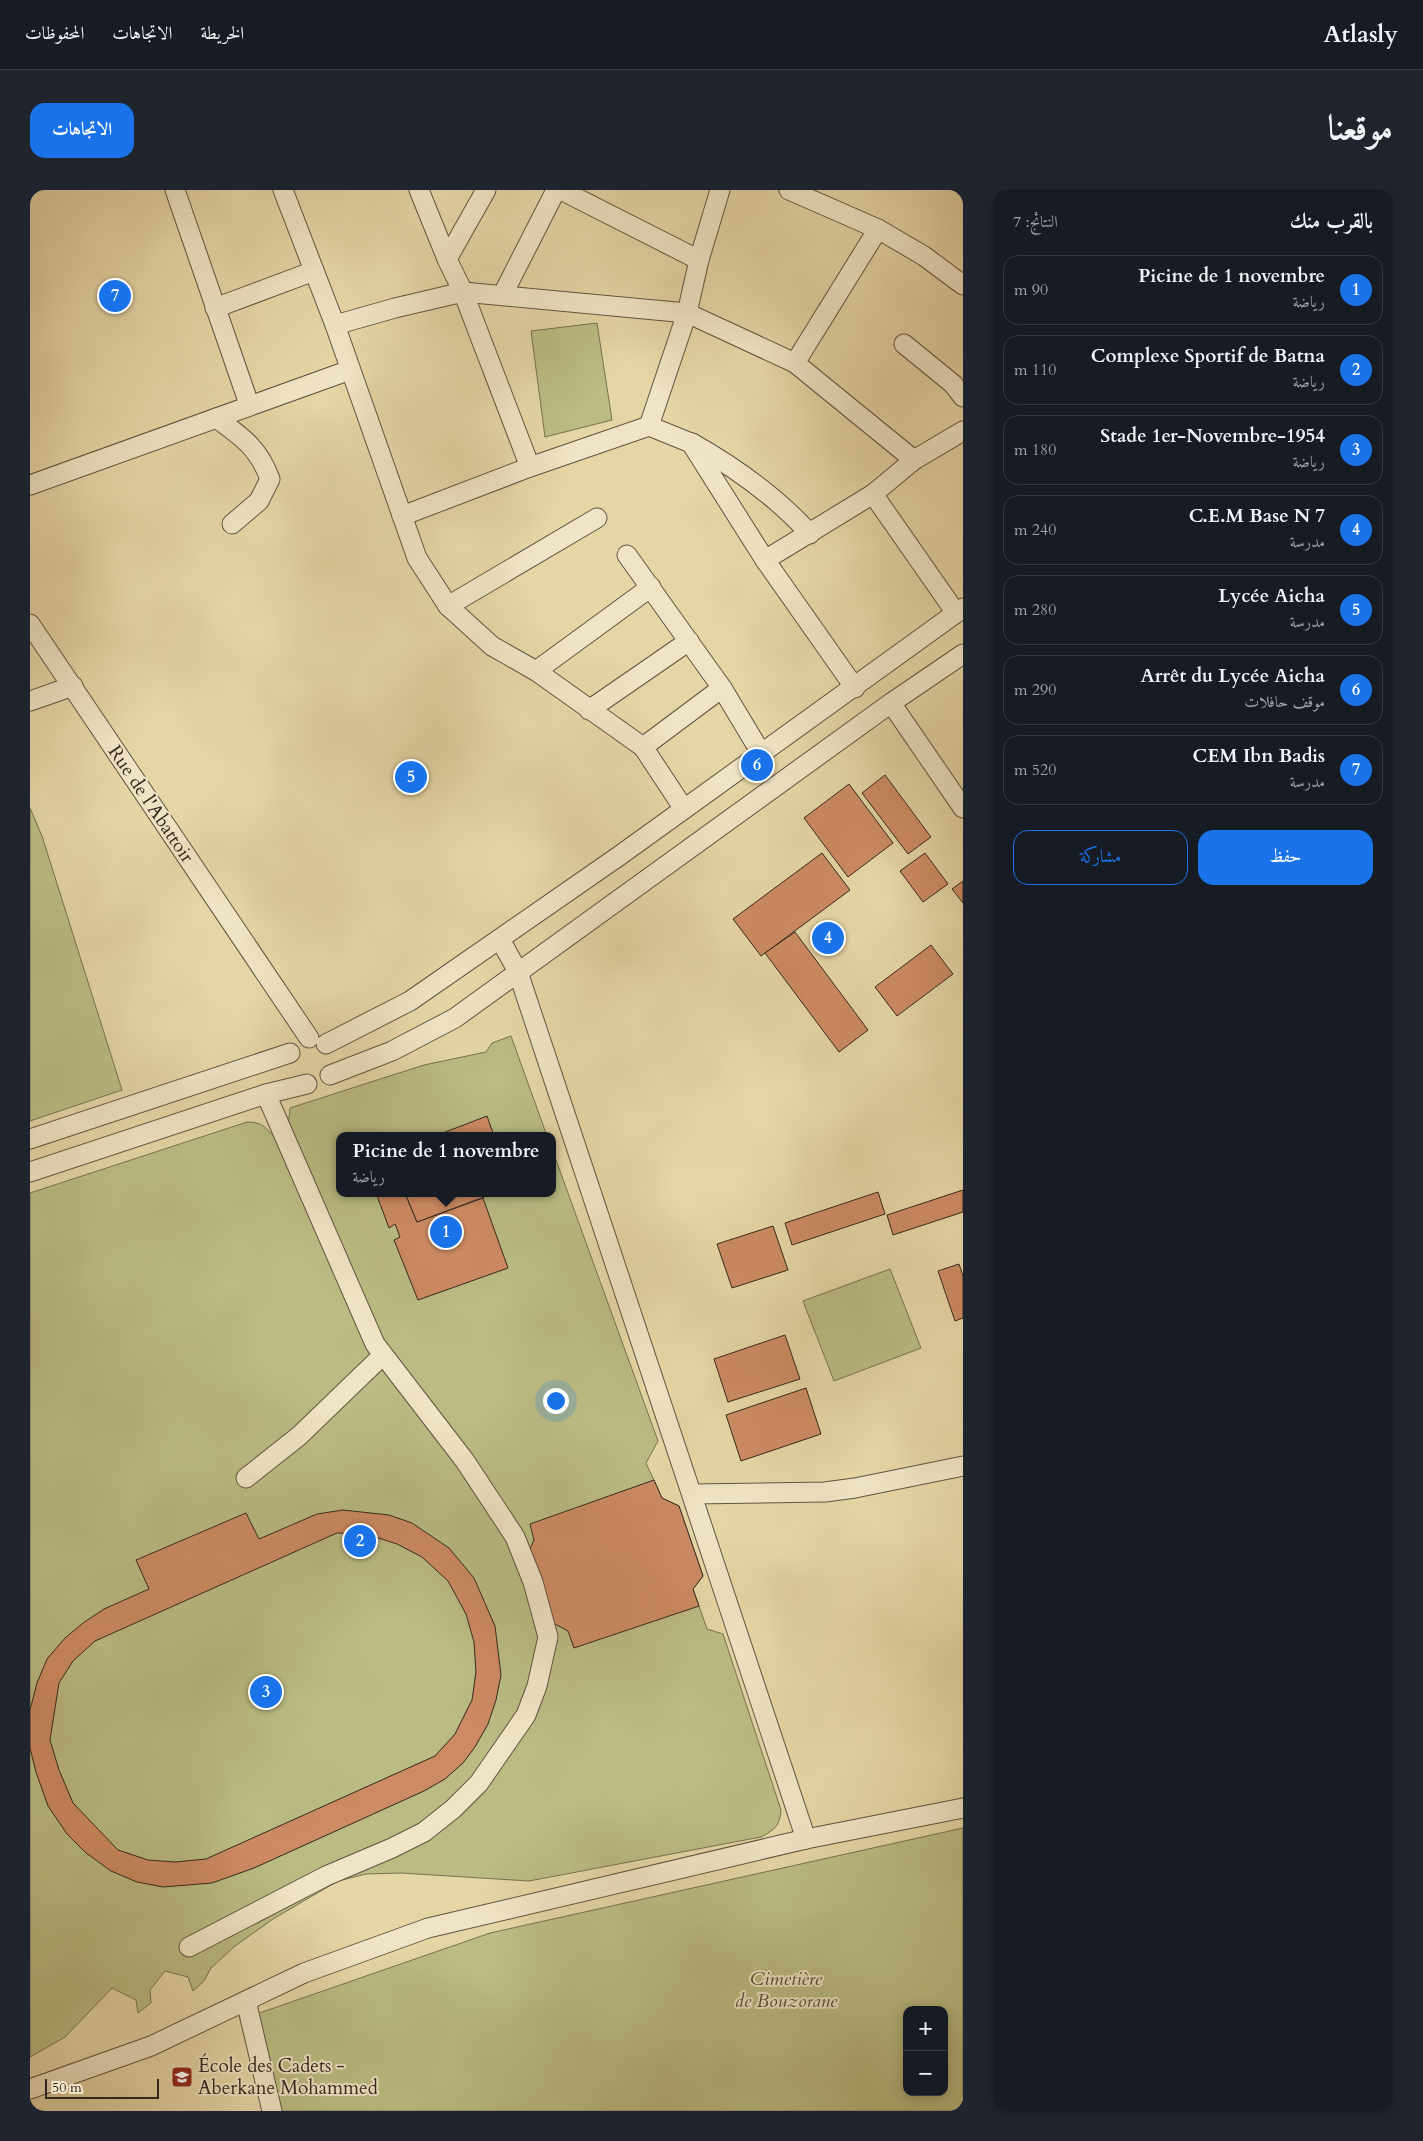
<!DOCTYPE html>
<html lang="ar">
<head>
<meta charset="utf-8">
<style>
  body { margin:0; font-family:Cardo,Amiri,serif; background:#20242c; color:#f1f3f6; direction:rtl }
  .controls { position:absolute; right:15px; bottom:15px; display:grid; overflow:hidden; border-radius:10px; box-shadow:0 2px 12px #0003 }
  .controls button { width:45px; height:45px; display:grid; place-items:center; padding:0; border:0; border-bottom:1px solid #363941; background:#171b24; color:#f1f3f6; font:25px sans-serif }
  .scale { position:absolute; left:15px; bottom:12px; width:114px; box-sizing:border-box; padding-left:5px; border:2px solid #33281f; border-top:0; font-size:14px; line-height:18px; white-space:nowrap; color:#33281f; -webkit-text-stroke:4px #efe4c5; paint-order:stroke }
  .you { position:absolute; left:525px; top:1210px; width:18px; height:18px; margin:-12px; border:4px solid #fff; border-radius:50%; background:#1a73e8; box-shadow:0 0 0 8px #1a73e833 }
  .badge { display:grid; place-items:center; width:32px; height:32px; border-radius:50%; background:#1a73e8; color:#fff; font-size:16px; font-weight:700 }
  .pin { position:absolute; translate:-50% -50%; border:2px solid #fff; box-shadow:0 1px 5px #0006 }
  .popup { position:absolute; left:306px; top:942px; width:220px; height:65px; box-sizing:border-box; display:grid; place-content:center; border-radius:10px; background:#171b24; filter:drop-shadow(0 1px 4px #0005); font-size:16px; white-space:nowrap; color:#9ea1a6 }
  .popup b { font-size:19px; color:#f1f3f6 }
  .popup::after { content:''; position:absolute; left:50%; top:100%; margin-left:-10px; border:10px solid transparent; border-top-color:#171b24 }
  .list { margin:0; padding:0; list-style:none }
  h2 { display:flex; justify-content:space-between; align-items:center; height:65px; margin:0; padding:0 20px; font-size:21px }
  h2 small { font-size:16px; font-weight:400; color:#9ea1a6 }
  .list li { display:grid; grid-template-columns:32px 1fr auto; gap:15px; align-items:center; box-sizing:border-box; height:70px; margin:0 10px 10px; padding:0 10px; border:1px solid #363941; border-radius:15px }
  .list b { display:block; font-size:19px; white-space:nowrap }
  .list p { margin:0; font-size:16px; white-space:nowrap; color:#9ea1a6 }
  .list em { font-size:16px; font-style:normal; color:#9ea1a6 }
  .actions { display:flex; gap:10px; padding:15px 20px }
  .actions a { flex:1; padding:11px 0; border:1px solid #1a73e8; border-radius:15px; text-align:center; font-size:18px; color:#1a73e8 }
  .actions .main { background:#1a73e8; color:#fff }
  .map { position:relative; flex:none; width:933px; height:1921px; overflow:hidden; direction:ltr; border-radius:15px }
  header { display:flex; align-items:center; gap:30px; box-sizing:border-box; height:70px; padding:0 25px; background:#171b24; border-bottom:1px solid #363941 }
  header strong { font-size:24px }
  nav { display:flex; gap:28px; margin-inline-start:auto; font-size:18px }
  .intro { display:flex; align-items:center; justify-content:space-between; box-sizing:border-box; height:120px; padding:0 30px }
  h1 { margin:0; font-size:35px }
  .button { padding:12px 22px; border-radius:15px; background:#1a73e8; color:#fff; font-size:18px; font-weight:700 }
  main { display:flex; gap:30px; padding:0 30px }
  aside { flex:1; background:#171b24; border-radius:15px; box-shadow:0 2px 12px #0003 }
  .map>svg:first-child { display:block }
  .green { fill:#babc83; stroke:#767251; fill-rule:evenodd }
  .building { fill:#cd8b63; stroke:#33281f; fill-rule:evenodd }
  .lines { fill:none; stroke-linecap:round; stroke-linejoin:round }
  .minor-casing { stroke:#605441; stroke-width:21 }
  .minor { stroke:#efe4c5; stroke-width:19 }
  .labels { text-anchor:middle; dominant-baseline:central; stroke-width:4; stroke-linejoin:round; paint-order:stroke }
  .street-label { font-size:19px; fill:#33281f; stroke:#efe4c5 }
  .park-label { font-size:19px; font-style:italic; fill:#554d38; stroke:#efe4c5 }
  .poi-label { font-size:19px; fill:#33281f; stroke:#efe4c5; text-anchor:start }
</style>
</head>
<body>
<header>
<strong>Atlasly</strong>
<nav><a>الخريطة</a><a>الاتجاهات</a><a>المحفوظات</a></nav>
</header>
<div class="intro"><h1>موقعنا</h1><a class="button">الاتجاهات</a></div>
<main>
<aside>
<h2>بالقرب منك<small>النتائج: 7</small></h2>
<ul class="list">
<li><span class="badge">1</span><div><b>Picine de 1 novembre</b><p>رياضة</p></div><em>90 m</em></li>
<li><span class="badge">2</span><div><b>Complexe Sportif de Batna</b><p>رياضة</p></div><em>110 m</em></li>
<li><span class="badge">3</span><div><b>Stade 1er-Novembre-1954</b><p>رياضة</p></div><em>180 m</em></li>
<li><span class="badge">4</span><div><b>C.E.M Base N 7</b><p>مدرسة</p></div><em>240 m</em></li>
<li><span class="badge">5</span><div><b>Lycée Aicha</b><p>مدرسة</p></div><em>280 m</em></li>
<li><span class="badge">6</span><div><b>Arrêt du Lycée Aicha</b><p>موقف حافلات</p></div><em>290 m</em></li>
<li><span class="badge">7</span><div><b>CEM Ibn Badis</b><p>مدرسة</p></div><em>520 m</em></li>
</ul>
<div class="actions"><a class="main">حفظ</a><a>مشاركة</a></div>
</aside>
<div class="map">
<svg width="933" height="1921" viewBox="0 0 933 1921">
  <rect width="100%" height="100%" fill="#e6d6a6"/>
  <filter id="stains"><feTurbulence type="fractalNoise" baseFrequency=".004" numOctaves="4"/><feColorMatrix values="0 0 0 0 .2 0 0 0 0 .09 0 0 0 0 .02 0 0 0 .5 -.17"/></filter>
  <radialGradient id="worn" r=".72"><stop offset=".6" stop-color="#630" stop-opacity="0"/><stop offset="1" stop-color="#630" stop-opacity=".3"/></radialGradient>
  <g class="green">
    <path d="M567 133 582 230 515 247 501 141Z"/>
    <path d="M0 618 12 646 92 900 0 931Z"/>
    <path d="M481 846 517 946H310V1003H522V959L628 1251 616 1273 632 1308 649 1316 673 1386 663 1399 677 1439 693 1444 751 1620C750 1635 745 1640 731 1647L499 1691 371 1683 336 1684 308 1691 243 1729 205 1756 181 1778 174 1791 163 1801 158 1787 135 1781 120 1800 121 1813 108 1823 106 1810 82 1798 35 1847 0 1867V1003L217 932C229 932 234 935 241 944L258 939 260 918 394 875 456 862 462 853Z"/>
    <path d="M860 1079 891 1158 804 1191 773 1111Z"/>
    <path d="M933 1638V1921H241L218 1827 460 1743ZM877 1820H914V1902H877Z"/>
  </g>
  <g class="building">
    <path d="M855 585 901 647 878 664 832 603Z"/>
    <path d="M819 594 863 653 818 687 774 628Z"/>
    <path d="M792 663 820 700 731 766 703 729Z"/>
    <path d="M895 663 918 694 893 712 870 681Z"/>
    <path d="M933 691V713L922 699Z"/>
    <path d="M765 742 838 840 809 862 735 763Z"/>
    <path d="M901 755 923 784 867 826 845 797Z"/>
    <path d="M457 926 464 946H405Z"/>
    <path d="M933 1000V1022L863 1045 857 1025Z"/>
    <path d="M848 1002 855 1024 762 1055 755 1033Z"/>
    <path d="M346 1003H375L387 1032 453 1008 478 1078 388 1110 364 1050 370 1047 365 1034 359 1038Z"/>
    <path d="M375 1003H465L387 1032Z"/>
    <path d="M743 1036 758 1080 702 1098 687 1054Z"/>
    <path d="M929 1074 933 1086V1128L925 1131 908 1081Z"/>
    <path d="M755 1145 770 1189 698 1212 684 1169Z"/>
    <path d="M776 1198 791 1244 711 1271 696 1225Z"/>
    <path d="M624 1290 632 1308 649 1316 673 1386 663 1399 669 1416 544 1458 538 1441 523 1433 497 1366 504 1350 500 1334Z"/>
    <path d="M313 1320 359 1325 382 1333 419 1358 444 1388 465 1436 471 1485 466 1510 458 1534 445 1557 433 1573 415 1589 394 1601 224 1678 182 1693 133 1697 107 1692 81 1681 56 1663 37 1644 18 1616 6 1582 0 1558V1520L7 1493 17 1469 35 1448 53 1433 74 1419 119 1399 106 1370 216 1323 229 1349 287 1324ZM307 1343 339 1345 367 1354 392 1367 418 1391 436 1424 444 1452 446 1482 442 1510 425 1544 405 1566 176 1669 145 1672 118 1670 88 1660 43 1613 29 1580 20 1550 29 1493 43 1471 65 1451Z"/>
  </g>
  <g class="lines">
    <g class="minor-casing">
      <g id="minor">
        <path d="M145 0 219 214"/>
        <path d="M253 0 305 135 387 368 418 416 462 456 506 481 613 557 654 619"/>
        <path d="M389 0 417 69 433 102 500 277"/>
        <path d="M531 0 669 70"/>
        <path d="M759 0 848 39 894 66 933 95"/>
        <path d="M417 69 456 0"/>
        <path d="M473 104 526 0"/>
        <path d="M185 118 284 81"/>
        <path d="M305 135 365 118 433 102 657 123 765 173 884 270"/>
        <path d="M874 154 923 194 933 207"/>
        <path d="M765 173 848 39"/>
        <path d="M186 228C212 247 228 257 240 289L229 311 202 334"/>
        <path d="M619 236 657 123 669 70 690 0"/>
        <path d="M662 253C706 278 746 306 780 344"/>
        <path d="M0 295 320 180"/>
        <path d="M843 304 926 423"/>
        <path d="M372 326 500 277 619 236 661 253 735 370 825 498"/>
        <path d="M597 365 692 498 731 563"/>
        <path d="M735 370 843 304 884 270 933 241"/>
        <path d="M418 416 567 328"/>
        <path d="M0 434 279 848"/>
        <path d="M506 481 621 397"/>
        <path d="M0 511 43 496"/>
        <path d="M861 513 933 618"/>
        <path d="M559 520 659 451"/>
        <path d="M613 557 692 498"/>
        <path d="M470 749 488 782 776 1649"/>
        <path d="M296 854 380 811 589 666 933 418"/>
        <path d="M300 885 362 861 425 828 861 513 933 464"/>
        <path d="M0 949 260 863"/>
        <path d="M0 982 236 904 277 894"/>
        <path d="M216 1288 269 1246 353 1165"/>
        <path d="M662 1304 795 1302 825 1298 933 1276"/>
        <path d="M159 1757 296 1686 362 1658 394 1642 423 1619 449 1593 496 1525 507 1496 518 1447 503 1392 485 1347 435 1271 345 1154 236 904"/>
        <path d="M216 1811 242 1921"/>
        <path d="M0 1899 121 1856 274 1783 398 1738 776 1649 933 1618"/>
      </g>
    </g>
    <use href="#minor" class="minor"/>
  </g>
  <defs>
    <g id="school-square" transform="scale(1.125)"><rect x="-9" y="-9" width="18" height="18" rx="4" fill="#8f2418" stroke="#efe4c5"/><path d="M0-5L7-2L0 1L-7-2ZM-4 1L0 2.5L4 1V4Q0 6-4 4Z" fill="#fff"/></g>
  </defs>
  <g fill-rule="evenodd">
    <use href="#school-square" x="152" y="1887"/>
  </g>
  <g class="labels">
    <g class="street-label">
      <text transform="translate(121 614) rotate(56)">Rue de l'Abattoir</text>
    </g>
    <g class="park-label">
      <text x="756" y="1789">Cimetière<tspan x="756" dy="22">de Bouzorane</tspan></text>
    </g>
    <g class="poi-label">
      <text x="168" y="1876">École des Cadets -<tspan x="168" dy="22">Aberkane Mohammed</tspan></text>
    </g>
  </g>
  <rect width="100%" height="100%" filter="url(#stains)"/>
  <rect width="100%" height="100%" fill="url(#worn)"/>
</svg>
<div class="controls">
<button>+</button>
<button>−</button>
</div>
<div class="scale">50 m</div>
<div class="you"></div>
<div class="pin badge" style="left:416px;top:1042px">1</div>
<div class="popup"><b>Picine de 1 novembre</b>رياضة</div>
<div class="pin badge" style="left:330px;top:1351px">2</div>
<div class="pin badge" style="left:236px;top:1502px">3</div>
<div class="pin badge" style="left:798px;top:748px">4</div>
<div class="pin badge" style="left:381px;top:587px">5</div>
<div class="pin badge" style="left:727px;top:575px">6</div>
<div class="pin badge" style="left:85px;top:106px">7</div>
</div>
</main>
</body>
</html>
